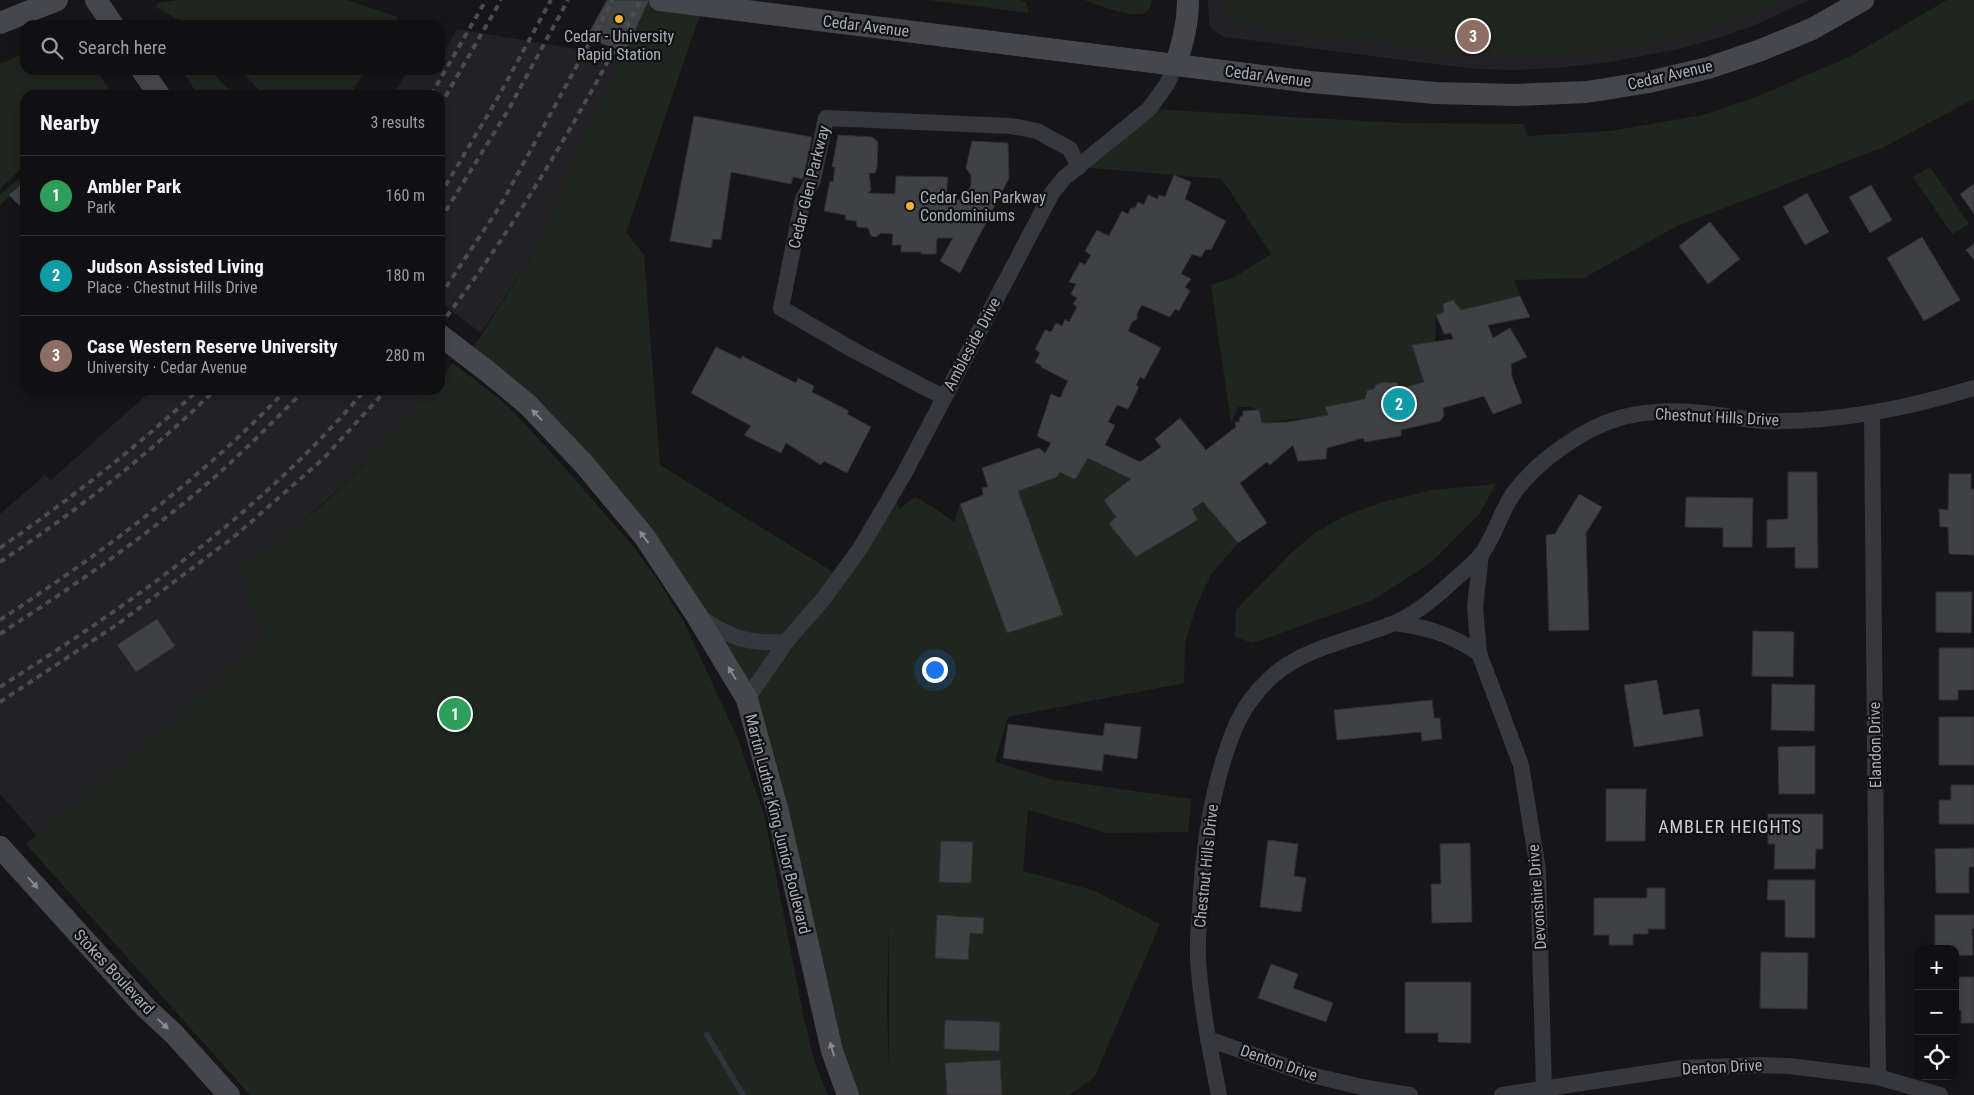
<!DOCTYPE html>
<html lang="en">
<head>
<meta charset="utf-8">
<style>
  body { margin:0; font-family:"Roboto Condensed",sans-serif; background:#1e1e20; color:#f1f3f6 }
  .controls { position:absolute; right:15px; bottom:15px; display:grid; overflow:hidden; border-radius:10px; box-shadow:0 2px 8px #0003 }
  .controls button { width:45px; height:45px; display:grid; place-items:center; padding:0; border:0; border-bottom:1px solid #303032; background:#101012; color:#f1f3f6; font:25px sans-serif }
  .you { position:absolute; left:934px; top:669px; width:18px; height:18px; margin:-12px; border:4px solid #fff; border-radius:50%; background:#1a73e8; box-shadow:0 0 0 8px #1a73e833 }
  .badge { display:grid; place-items:center; width:32px; height:32px; border-radius:50%; background:#8c9099; color:#fff; font-size:16px; font-weight:700 }
  .pin { position:absolute; translate:-50% -50%; border:2px solid #fff; box-shadow:0 1px 5px #0006 }
  .list { margin:0; padding:0; list-style:none }
  h2 { display:flex; justify-content:space-between; align-items:center; height:65px; margin:0; padding:0 20px; font-size:21px }
  h2 small { font-size:16px; font-weight:400; color:#9c9d9f }
  .list li { display:grid; grid-template-columns:32px 1fr auto; gap:15px; align-items:center; box-sizing:border-box; height:80px; padding:0 20px; border-top:1px solid #303032 }
  .list b { display:block; font-size:19px; white-space:nowrap }
  .list p { margin:0; font-size:16px; white-space:nowrap; color:#9c9d9f }
  .list em { font-size:16px; font-style:normal; color:#9c9d9f }
  .icon { flex:none; width:28px; height:28px; fill:none; stroke:currentColor; stroke-width:2; stroke-linecap:round; stroke-linejoin:round }
  .map { position:relative; flex:none; width:1974px; height:1095px; overflow:hidden }
  .search { position:absolute; background:#101012; box-shadow:0 2px 8px #0003; left:20px; top:20px; width:425px; height:55px; display:flex; align-items:center; gap:12px; box-sizing:border-box; padding:0 18px; border-radius:15px; color:#9c9d9f; font-size:19px }
  .panel { position:absolute; background:#101012; box-shadow:0 2px 8px #0003; left:20px; top:90px; width:425px; height:305px; border-radius:15px }
  .map>svg:first-child { display:block }
  .built { fill:#222225 }
  .green { fill:#1e261f; fill-rule:evenodd }
  .lines { fill:none; stroke-linecap:round; stroke-linejoin:round }
  .stream { stroke:#2c353c; stroke-width:5.5 }
  .building { fill:#404145; stroke:#303034 }
  .street { stroke:#37383d; stroke-width:16 }
  .secondary { stroke:#45474d; stroke-width:22 }
  .rail { stroke:#4a4c52; stroke-width:4; stroke-dasharray:6 5; stroke-linecap:butt }
  .oneway { fill:#858993 }
  .poi-dot { fill:#f2b134; stroke:#111113; stroke-width:2 }
  .labels { text-anchor:middle; dominant-baseline:central; stroke-width:4.5; stroke-linejoin:round; paint-order:stroke }
  .street-label { font-size:16px; fill:#a8adb8; stroke:#111113 }
  .poi-label { font-size:16px; fill:#a8adb8; stroke:#111113 }
  .neighbourhood-label { font-size:18px; letter-spacing:1px; fill:#c9ccd4; stroke:#111113 }
</style>
</head>
<body>
<div class="map">
<svg width="1974" height="1095" viewBox="0 0 1974 1095">
  <rect width="100%" height="100%" fill="#161618"/>
  <g class="built">
    <path d="M1208 0H1809L1755 25 1718 38 1679 49 1610 62 1558 68 1514 70 1478 69 1417 62 1225 37 1212 30 1209 22Z"/>
    <path d="M457 29 624 57 532 255 481 333 440 302V95H393L408 70H440V56H442Z"/>
    <path d="M152 390H430L390 438 339 489 292 531 264 640 166 729 37 836 0 794V514L45 475 51 480Z"/>
  </g>
  <g class="green">
    <path d="M177 0H347L398 17 393 25H188L156 7 158 3Z"/>
    <path d="M641 0H660L703 6 626 232 644 255 660 465 840 576 893 494 899 509 915 497 936 509 954 522 960 504 1007 633 1063 615 1018 491 1060 472 1076 478 1088 458 1131 479 1104 500 1116 517 1109 524 1136 557 1198 521 1192 509 1203 502 1238 543 1212 573 1197 604 1185 643 1184 683 1008 717 995 762 1050 779 1191 799 1188 832 1107 833 1028 810 1023 871 1092 890 1160 924 1094 1078 1069 1095H848L747 699 644 536 468 356 532 255 623 57 606 65ZM889 926V1067L887 1005Z"/>
    <path d="M928 0H1020L1026 2 1029 13Z"/>
    <path d="M1084 0H1152C1151 6 1149 11 1144 13 1129 18 1099 5 1084 0Z"/>
    <path d="M1225 0H1785C1712 31 1631 52 1552 56 1519 57 1486 54 1453 50L1451 53 1229 24 1226 16Z"/>
    <path d="M1947 0H1974V99L1884 147 1677 226 1584 278 1514 280 1520 296 1461 310 1453 300 1443 304 1444 312 1436 315 1435 342 1412 345 1424 382 1400 389 1397 382 1375 385V388L1367 391 1365 399 1326 407 1328 415 1262 423 1259 410 1249 407H1238L1231 423 1211 285 1235 277 1271 254 1222 179 1079 167 1149 109 1401 123 1523 124 1528 136 1610 131 1703 115 1756 97 1851 56Z"/>
    <path d="M25 53V70H96L108 88 100 95H25V165L0 189V64Z"/>
    <path d="M182 70H210L234 95H198Z"/>
    <path d="M241 70H365L350 95H263Z"/>
    <path d="M1930 167 1969 224 1952 234 1913 177Z"/>
    <path d="M25 173V181L0 205V195Z"/>
    <path d="M453 363 505 403 549 450 632 545 659 582 685 624 738 739 764 814 804 1019 815 1064 828 1095H250L26 844 166 729 264 640 239 569C256 557 274 544 291 531 343 491 388 440 430 390H440V379Z"/>
    <path d="M1496 484 1480 513 1432 562 1373 600 1253 643 1235 637 1236 610 1291 553 1316 532 1347 515 1383 502 1432 490Z"/>
  </g>
  <g class="lines">
    <path class="stream" d="M707 1035 743 1095"/>
  </g>
  <g class="building">
    <path d="M607 0H649L625 52 586 38Z"/>
    <path d="M694 116 812 137 803 179 793 177 791 184 731 172 721 240 713 239 711 248 670 241Z"/>
    <path d="M838 135 872 137 878 142 877 167 875 173H869L871 190 868 193 895 194 896 176 948 177 946 199 971 200 968 191 971 185V175L966 168 972 141 1008 143 1009 178 960 273 940 261 953 238H937L936 254H921V252H901V245H892L893 234 881 233 876 237 871 236 868 228 857 227 856 221 846 220 845 215 824 211 830 181 833 182 835 167H832Z"/>
    <path d="M1174 175 1191 182 1185 199 1226 221 1211 250 1206 249 1201 257 1192 254 1181 274 1191 279 1185 287 1190 291 1179 311 1175 309 1170 317 1142 305 1137 313V319L1132 322 1128 331 1161 348 1144 379 1140 377 1136 385 1139 387 1128 409 1117 405 1108 422 1115 425 1105 445 1140 462 1161 447 1155 439 1180 418 1206 450 1236 427 1235 422H1239L1240 417 1243 416V411L1259 410 1262 423 1288 422 1328 415 1325 407 1365 399 1367 391 1375 388V385L1386 382 1388 383 1397 382 1400 389 1424 382 1412 345 1453 339 1451 333 1444 334 1436 315 1444 312 1443 304 1453 300 1461 310 1520 296 1530 317 1488 325 1493 338 1510 328 1527 357 1511 364 1512 377 1522 403 1493 414 1484 396 1467 401 1443 408 1444 416 1440 421 1401 430V436L1365 442 1363 438 1327 448 1326 459 1298 461 1293 445 1270 465 1267 462 1240 483 1267 523 1238 543 1203 502 1192 509 1198 520 1136 557 1109 524 1116 517 1104 500 1131 479 1088 458 1076 478 1074 479 1060 472 1057 477 1018 491 1063 615 1007 633 960 504 983 495 982 488 988 487 982 468 1039 448 1045 453 1051 443 1037 436 1051 394 1060 398 1068 381 1041 367 1042 366 1035 362 1040 353 1035 349 1045 330 1051 332 1056 323 1062 326 1065 319 1069 322 1077 307 1073 304 1077 298 1071 294 1076 284 1069 282 1080 262 1085 265 1091 255 1085 251 1097 230 1109 236 1122 211 1128 214 1131 208H1135L1138 202 1144 205 1148 195 1158 199 1159 195 1165 197Z"/>
    <path d="M25 181V211L9 195Z"/>
    <path d="M1974 184V214L1960 194Z"/>
    <path d="M1871 185 1892 220 1870 233 1849 197Z"/>
    <path d="M1807 193 1829 232 1805 245 1783 207Z"/>
    <path d="M1710 222 1740 259 1708 284 1679 246Z"/>
    <path d="M1922 237 1960 300 1924 321 1887 258Z"/>
    <path d="M1974 244V260L1966 250Z"/>
    <path d="M716 347 741 359 742 356 796 383 798 378 814 386 812 392 849 411 847 414 871 427 847 473 824 461 821 465 786 443 781 453 744 435 751 426 691 393Z"/>
    <path d="M1788 472H1817L1818 568H1795V547L1767 548V520L1788 519Z"/>
    <path d="M1949 474H1971V489H1974V555L1949 554 1948 527H1940L1939 509 1948 510Z"/>
    <path d="M1579 494 1602 507 1586 533 1589 630 1549 631 1546 535 1555 534Z"/>
    <path d="M1686 497 1753 498 1752 547H1723V528L1685 527Z"/>
    <path d="M1936 592H1972L1971 633 1936 632Z"/>
    <path d="M157 619 175 646 136 672 117 645Z"/>
    <path d="M1753 631 1794 632 1793 677 1752 676Z"/>
    <path d="M1939 648H1974V690H1958V700H1939Z"/>
    <path d="M1657 680 1663 715 1699 709 1703 736 1634 747 1624 685Z"/>
    <path d="M1772 684 1815 685 1814 731 1771 730Z"/>
    <path d="M1432 700 1434 718H1440L1442 739 1422 741 1421 732 1337 740 1334 710Z"/>
    <rect x="1939" y="717" width="35" height="48"/>
    <path d="M1105 723 1141 727 1137 759 1104 754 1102 771 1003 758 1008 724 1103 736Z"/>
    <path d="M1815 746V794H1779L1778 747Z"/>
    <path d="M1951 785H1974V824H1939V800H1951Z"/>
    <path d="M1606 789H1646L1645 841H1606Z"/>
    <path d="M1768 814H1823V849H1816L1815 869H1774L1775 844H1768Z"/>
    <path d="M1268 840 1298 844 1294 876 1306 878 1301 912 1260 907Z"/>
    <path d="M941 841 973 842 971 883 939 882Z"/>
    <path d="M1470 843 1472 922 1432 923 1431 884H1441L1440 844Z"/>
    <path d="M1974 848V867H1969V893H1936L1935 849Z"/>
    <path d="M1768 880H1815V938L1785 937V900H1767Z"/>
    <path d="M1647 888H1665V929H1648V934H1633V945H1609V935H1594V898H1647Z"/>
    <path d="M937 915 984 918 983 934 970 933 968 960 935 958Z"/>
    <path d="M1935 915H1974V929H1972L1973 955 1955 956V949H1935Z"/>
    <path d="M1761 952 1808 953 1807 1009 1760 1008Z"/>
    <path d="M1271 964 1298 974 1293 988 1333 1003 1326 1022 1258 998Z"/>
    <path d="M1955 977H1974V1023H1961V1010H1955Z"/>
    <path d="M1405 982H1471V1043L1438 1042V1033H1405Z"/>
    <path d="M945 1020 1000 1022 999 1051 944 1049Z"/>
    <path d="M1000 1060 1002 1095H947L945 1063Z"/>
  </g>
  <g class="lines">
    <g class="street">
      <path d="M943 397 855 351 781 308 803 199 813 180 826 118 1011 126 1037 131 1070 149 1079 167"/>
      <path d="M1872 414 1878 1077"/>
      <path d="M1481 554 1475 607 1479 653 1521 765 1538 870 1544 1090"/>
      <path d="M699 617C732 638 746 644 786 642"/>
      <path d="M1395 623C1430 628 1449 634 1479 653"/>
      <path d="M747 699 786 642 824 598 859 550 904 474 1052 193 1064 178 1149 109 1167 84 1176 64"/>
      <path d="M1208 1039 1311 1075 1362 1087 1410 1095"/>
      <path d="M1219 1095C1210 1050 1201 1005 1198 959 1197 943 1199 926 1200 909 1203 846 1212 779 1238 721 1248 700 1268 677 1287 665 1319 645 1357 638 1392 624 1413 616 1436 597 1453 581 1462 573 1472 565 1480 556 1494 539 1501 509 1516 490 1540 459 1585 427 1623 417 1649 411 1677 410 1703 413 1724 415 1745 420 1765 421 1837 423 1906 409 1974 388"/>
      <path d="M1502 1095 1682 1068 1758 1065 1789 1066 1878 1077 1940 1095"/>
    </g>
    <g class="secondary">
      <path d="M96 0 113 25"/>
      <path d="M660 0 1311 82 1436 93 1515 95 1587 92 1649 82 1708 68 1761 50 1812 29 1863 0"/>
      <path d="M0 23 57 0"/>
      <path d="M1176 64C1183 42 1188 23 1188 0"/>
      <path d="M142 70 159 95"/>
      <path d="M440 335 487 371 528 405 584 464 644 536 697 616 747 699 778 812 832 1051 848 1095"/>
      <path d="M0 847 145 1007 174 1034 229 1095"/>
    </g>
    <g class="rail">
      <path d="M431 95 486 0"/>
      <path d="M440 106 501 0"/>
      <path d="M440 195 496 101 551 0"/>
      <path d="M440 220 507 112 568 0"/>
      <path d="M440 296 500 206 613 0"/>
      <path d="M440 325C518 224 581 113 641 0"/>
      <path d="M0 548C70 499 136 448 198 390"/>
      <path d="M0 562C77 511 149 454 215 390"/>
      <path d="M0 620C102 553 201 479 286 390"/>
      <path d="M0 634C75 585 150 534 217 475 247 448 276 419 304 390"/>
      <path d="M0 687C135 601 260 513 365 390"/>
      <path d="M0 702 118 624 235 536 324 458 386 390"/>
    </g>
  </g>
  <defs><path id="oneway-solid" d="M-6-.8H1V-3.2L6.5 0L1 3.2V.8H-6Z" transform="scale(1.25)"/></defs>
  <g class="oneway">
    <use href="#oneway-solid" transform="translate(537 415) rotate(-134)"/>
    <use href="#oneway-solid" transform="translate(644 537) rotate(-126)"/>
    <use href="#oneway-solid" transform="translate(732 673) rotate(-121)"/>
    <use href="#oneway-solid" transform="translate(33 883) rotate(48)"/>
    <use href="#oneway-solid" transform="translate(163 1024) rotate(43)"/>
    <use href="#oneway-solid" transform="translate(832 1049) rotate(-106)"/>
  </g>
  <g class="poi-dot">
    <circle cx="619" cy="19" r="5"/>
    <circle cx="910" cy="206" r="5"/>
  </g>
  <g class="labels">
    <g class="street-label">
      <text transform="translate(866 26) rotate(7)">Cedar Avenue</text>
      <text transform="translate(1670 75) rotate(-13)">Cedar Avenue</text>
      <text transform="translate(1268 76) rotate(7)">Cedar Avenue</text>
      <text transform="translate(809 187) rotate(-76)">Cedar Glen Parkway</text>
      <text transform="translate(972 344) rotate(-62)">Ambleside Drive</text>
      <text transform="translate(1717 417) rotate(3)">Chestnut Hills Drive</text>
      <text transform="translate(1875 745) rotate(-91)">Elandon Drive</text>
      <text transform="translate(778 824) rotate(76)">Martin Luther King Junior Boulevard</text>
      <text transform="translate(1206 866) rotate(-84)">Chestnut Hills Drive</text>
      <text transform="translate(1537 897) rotate(-94)">Devonshire Drive</text>
      <text transform="translate(114 972) rotate(47)">Stokes Boulevard</text>
      <text transform="translate(1279 1063) rotate(19)">Denton Drive</text>
      <text transform="translate(1722 1067) rotate(-3)">Denton Drive</text>
    </g>
    <g class="poi-label">
      <text x="619" y="36">Cedar - University<tspan x="619" dy="18">Rapid Station</tspan></text>
      <text x="920" y="197" text-anchor="start">Cedar Glen Parkway<tspan x="920" dy="18">Condominiums</tspan></text>
    </g>
    <g class="neighbourhood-label">
      <text x="1730" y="826">AMBLER HEIGHTS</text>
    </g>
  </g>
</svg>
<div class="controls">
<button>+</button>
<button>−</button>
<button><svg class="icon" aria-label="locate" viewBox="0 0 24 24"><circle cx="12" cy="12" r="6"/><path d="M12 2v4M12 18v4M2 12h4M18 12h4"/></svg></button>
</div>
<div class="you"></div>
<div class="pin badge" style="left:455px;top:714px;background:#2e9e5b">1</div>
<div class="pin badge" style="left:1399px;top:404px;background:#0f9aa8">2</div>
<div class="pin badge" style="left:1473px;top:36px;background:#8d6e63">3</div>
<div class="search"><svg class="icon" aria-label="search" viewBox="0 0 24 24"><circle cx="10" cy="10" r="6"/><path d="M15 15l6 6"/></svg>Search here</div>
<section class="panel">
<h2>Nearby<small>3 results</small></h2>
<ul class="list">
<li><span class="badge" style="background:#2e9e5b">1</span><div><b>Ambler Park</b><p>Park</p></div><em>160 m</em></li>
<li><span class="badge" style="background:#0f9aa8">2</span><div><b>Judson Assisted Living</b><p>Place · Chestnut Hills Drive</p></div><em>180 m</em></li>
<li><span class="badge" style="background:#8d6e63">3</span><div><b>Case Western Reserve University</b><p>University · Cedar Avenue</p></div><em>280 m</em></li>
</ul>
</section>
</div>
</body>
</html>
